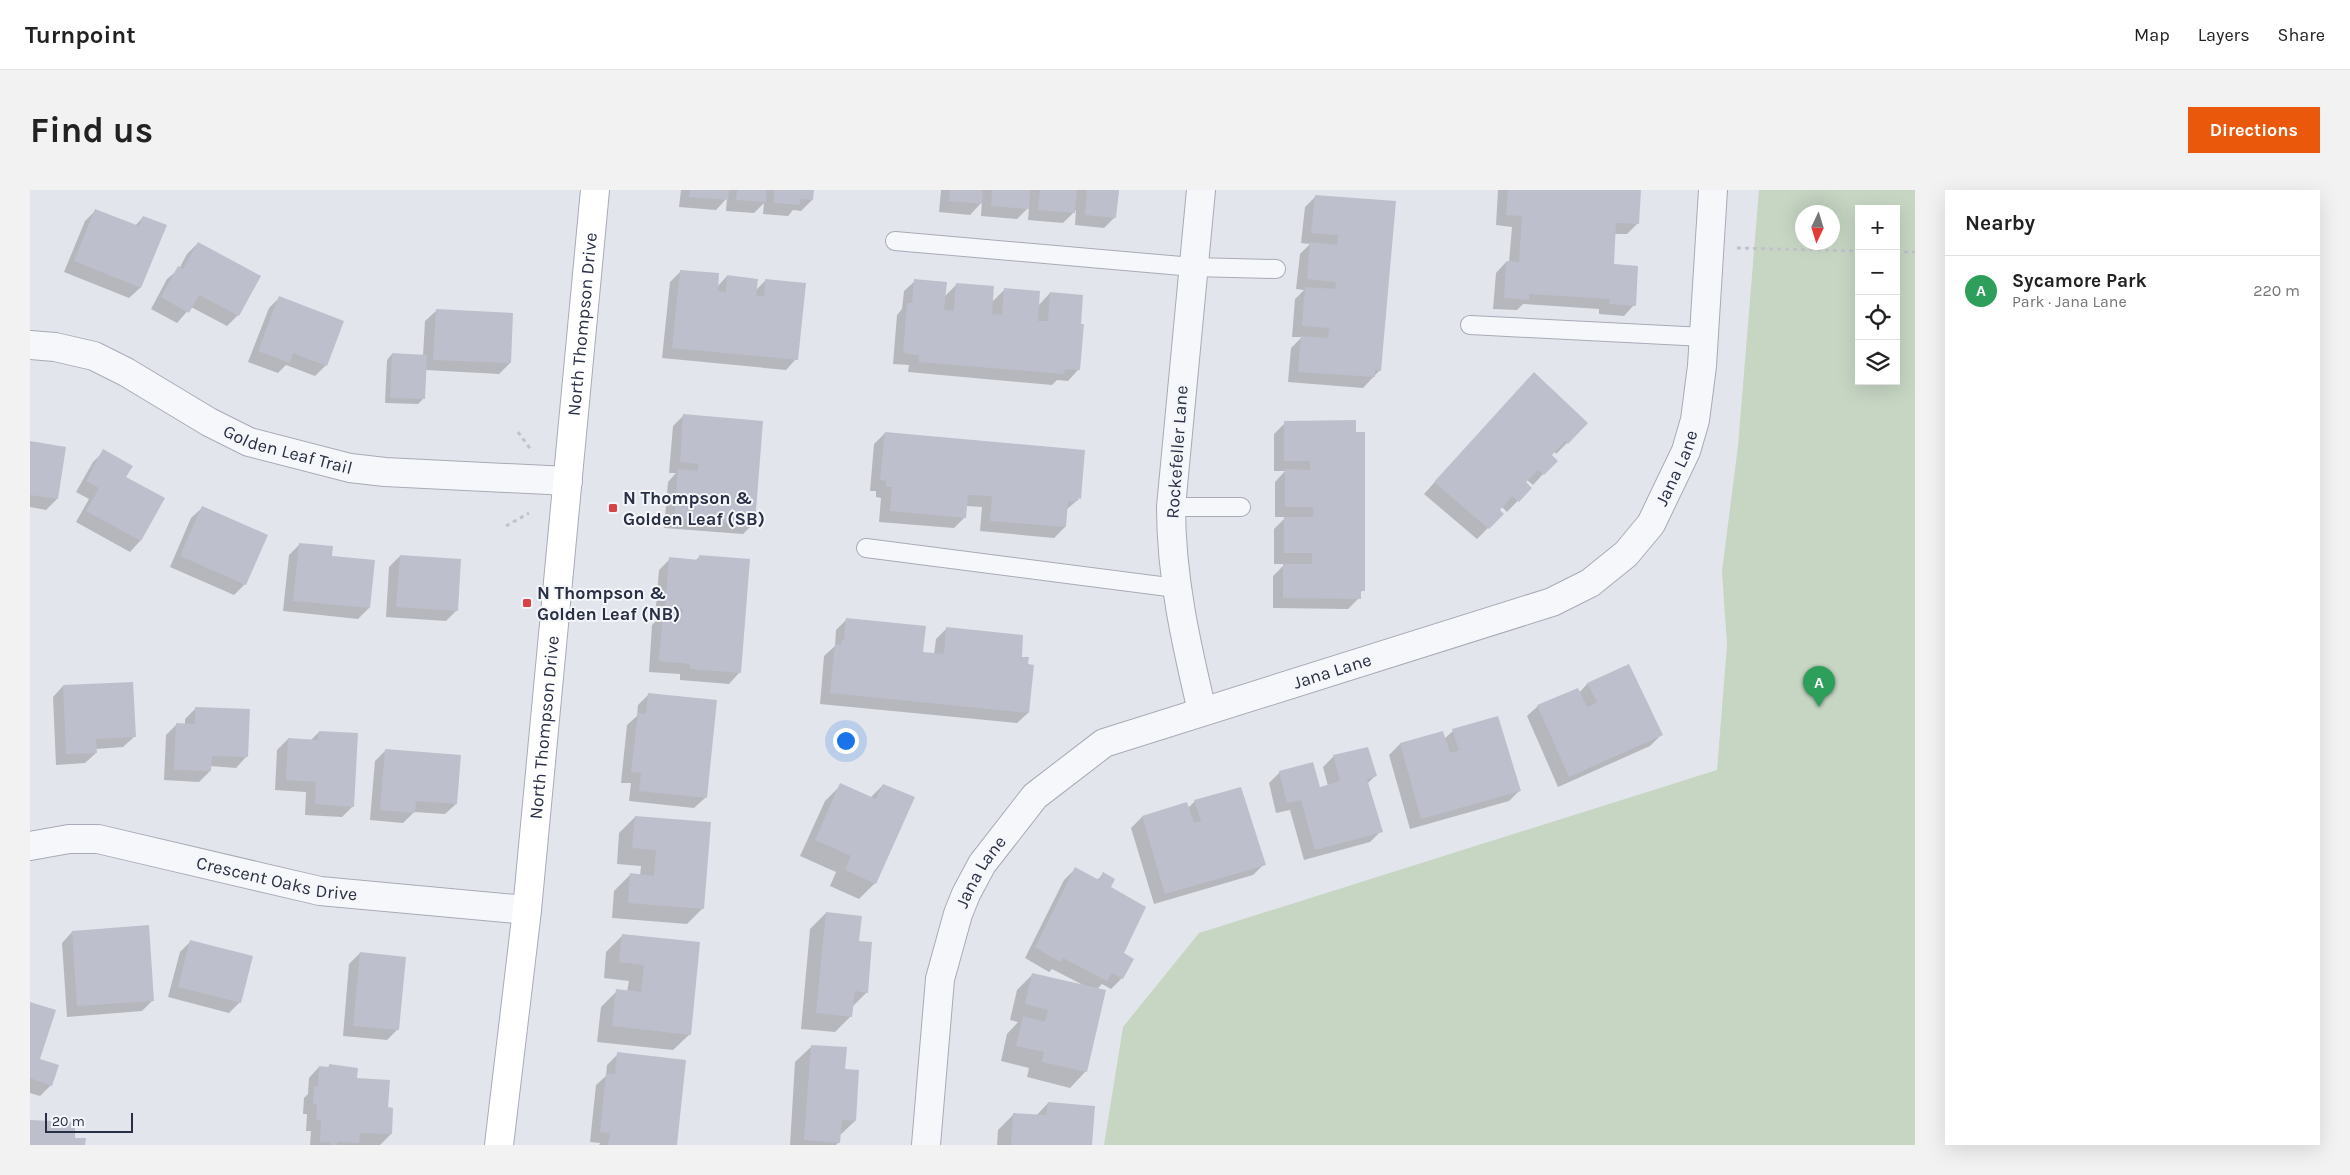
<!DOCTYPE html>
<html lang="en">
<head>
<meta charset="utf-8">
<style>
  body { margin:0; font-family:Karla,sans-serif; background:#f2f2f2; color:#222 }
  .controls { position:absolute; right:15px; top:15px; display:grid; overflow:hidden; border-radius:0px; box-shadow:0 5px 20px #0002 }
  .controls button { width:45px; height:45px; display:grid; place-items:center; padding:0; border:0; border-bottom:1px solid #e0e0e0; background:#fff; color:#222; font:25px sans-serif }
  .compass { position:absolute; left:1765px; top:15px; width:45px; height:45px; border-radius:50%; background:#fff; box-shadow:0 5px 20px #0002; rotate:184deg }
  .scale { position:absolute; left:15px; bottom:12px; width:88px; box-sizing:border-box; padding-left:5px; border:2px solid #293045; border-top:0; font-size:14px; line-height:18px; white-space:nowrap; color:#293045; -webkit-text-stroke:4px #f3f5f9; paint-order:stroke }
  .you { position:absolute; left:815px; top:550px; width:18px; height:18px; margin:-12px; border:4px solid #fff; border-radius:50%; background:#1a73e8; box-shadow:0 0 0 8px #1a73e833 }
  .badge { display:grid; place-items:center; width:32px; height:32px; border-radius:50%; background:#ea580c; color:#fff; font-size:16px; font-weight:700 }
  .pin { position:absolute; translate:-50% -41px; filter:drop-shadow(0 1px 2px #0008) }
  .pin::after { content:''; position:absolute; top:26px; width:18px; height:15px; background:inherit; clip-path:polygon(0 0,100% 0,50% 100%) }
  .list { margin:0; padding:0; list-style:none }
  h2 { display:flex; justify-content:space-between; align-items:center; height:65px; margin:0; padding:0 20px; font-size:21px }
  h2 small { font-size:16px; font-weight:400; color:#767676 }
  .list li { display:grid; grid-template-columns:32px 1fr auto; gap:15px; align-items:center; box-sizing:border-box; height:70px; padding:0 20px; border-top:1px solid #e0e0e0 }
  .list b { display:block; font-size:19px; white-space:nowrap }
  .list p { margin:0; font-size:16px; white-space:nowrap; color:#767676 }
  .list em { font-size:16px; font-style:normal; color:#767676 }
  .icon { flex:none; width:28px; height:28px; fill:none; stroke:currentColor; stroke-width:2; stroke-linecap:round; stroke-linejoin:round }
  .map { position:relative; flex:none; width:1885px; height:955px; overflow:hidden; border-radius:0px }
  header { display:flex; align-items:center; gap:30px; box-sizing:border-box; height:70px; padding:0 25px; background:#fff; border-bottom:1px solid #e0e0e0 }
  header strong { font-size:24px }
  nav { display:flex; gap:28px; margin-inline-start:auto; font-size:18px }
  .intro { display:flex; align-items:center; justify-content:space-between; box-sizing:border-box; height:120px; padding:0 30px }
  h1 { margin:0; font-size:35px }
  .button { padding:12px 22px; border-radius:0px; background:#ea580c; color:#fff; font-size:18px; font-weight:700 }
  main { display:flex; gap:30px; padding:0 30px }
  aside { flex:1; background:#fff; border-radius:0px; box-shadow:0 5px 20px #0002 }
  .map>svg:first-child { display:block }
  .green { fill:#c6d6c3; fill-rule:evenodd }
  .shadow { fill:#0003 }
  .building { fill:#bdc0cc }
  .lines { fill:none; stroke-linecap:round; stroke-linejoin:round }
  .lane-casing { stroke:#a7abb7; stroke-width:20 }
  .street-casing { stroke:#a7abb7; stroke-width:30 }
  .secondary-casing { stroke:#a7abb7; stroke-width:30 }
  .path { stroke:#c1c3cb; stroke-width:3; stroke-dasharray:4 4; stroke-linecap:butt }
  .lane { stroke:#f6f7fa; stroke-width:18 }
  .street { stroke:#f6f7fa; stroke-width:28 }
  .secondary { stroke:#fff; stroke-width:28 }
  .poi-dot { fill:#d74245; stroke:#f3f5f9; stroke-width:2 }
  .labels { text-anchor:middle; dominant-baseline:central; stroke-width:4; stroke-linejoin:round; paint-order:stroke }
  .street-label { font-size:18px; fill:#293045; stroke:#f3f5f9 }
  .poi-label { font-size:18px; font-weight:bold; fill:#293045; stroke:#f3f5f9; text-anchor:start }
</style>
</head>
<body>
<header>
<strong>Turnpoint</strong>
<nav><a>Map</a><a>Layers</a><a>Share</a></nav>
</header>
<div class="intro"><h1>Find us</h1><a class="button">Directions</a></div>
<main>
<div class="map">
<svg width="1885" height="955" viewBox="0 0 1885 955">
  <rect width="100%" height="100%" fill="#e3e5ec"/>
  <path class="green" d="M1729 0H1885V955H1074L1093 837 1169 743 1687 580 1697 455 1692 381 1708 256ZM1829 19H1866V191H1829ZM1772 22H1802V52H1772Z"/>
  <g class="shadow">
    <path d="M651 0H782V10L771 21 763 20 758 26 733 24 734 13 724 23 696 21 697 8 686 20 649 17Z"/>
    <path d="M911 0H1089L1085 27 1074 38 1045 35 1046 20 1033 33 998 30 999 17 987 29 951 26 952 12 940 25 909 22Z"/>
    <path d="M1468 0H1610L1608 33 1597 44H1584L1582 75 1604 115 1594 126 1569 124V119L1493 114 1487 120 1463 119 1466 83 1476 72H1479L1482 37 1466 35Z"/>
    <path d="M1285 7 1365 13 1350 180 1333 198 1258 192 1261 158 1272 147H1262L1265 109 1274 100 1266 99 1270 64 1280 54 1271 53 1275 17Z"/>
    <path d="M66 20 105 36 113 27 110 98 99 108 34 82 55 31Z"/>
    <path d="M168 53 208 125 197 136 161 117 147 133 121 119 137 89 149 79 157 64Z"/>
    <path d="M651 81 687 97 697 86 725 101 736 90 766 169 756 180 632 168 640 92Z"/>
    <path d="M885 91 914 107 927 94 962 112 975 99 1008 116 1020 103 1049 135H1052L1048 180 1038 191 1027 190 1022 195 878 182 879 175 863 174 867 125 872 119 874 101Z"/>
    <path d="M250 107 296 175 285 186 256 175 248 183 218 172 239 118Z"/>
    <path d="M406 121 480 173 469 184 395 180 393 209 388 214 355 213 357 170 362 164 393 166 395 131Z"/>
    <path d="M1493 195 1557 233 1526 264 1524 261 1520 265 1513 284 1503 295 1497 290 1494 292 1500 298 1477 322 1471 316 1468 320 1472 324 1447 349 1394 304Z"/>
    <path d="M654 225 724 333 713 344 634 338 638 292 646 283H639L643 236Z"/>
    <path d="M1325 231 1333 400 1329 404V408L1318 419 1243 418V386L1255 374H1244V339L1256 327H1245V292L1255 281H1244V244L1255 233Z"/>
    <path d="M855 243 1049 309 1037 319 1035 337 1024 348 950 341 952 317 936 316 935 327 924 338 849 332 851 308 846 307V301H840L844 254Z"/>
    <path d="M0 253 35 258 27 309 16 320 0 317Z"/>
    <path d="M74 261 95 288 133 309 110 351 100 362 46 332 59 309 46 302 63 272Z"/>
    <path d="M172 318 215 394 204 405 140 377 161 328Z"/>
    <path d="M270 354 301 367 339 418 328 429 253 421 259 365Z"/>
    <path d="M370 366 427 420 416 431 356 427 359 377Z"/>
    <path d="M670 366 709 483 699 494 650 490V484L619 482 622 435 629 428H625L629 380 640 369 665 371Z"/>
    <path d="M817 429 892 464 904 465 906 449 917 438 990 468 998 523 987 533 790 514 794 466 805 456 806 440Z"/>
    <path d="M1598 476 1631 545 1620 556 1528 597 1497 526 1508 516 1549 503 1557 494Z"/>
    <path d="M33 496 104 547 93 557 66 559V563L55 573 26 575 23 507Z"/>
    <path d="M619 504 675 608 664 618 599 611 601 593H591L597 535 607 526 608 515Z"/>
    <path d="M166 518 216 567 206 578 180 576V581L169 592 134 590 136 545 147 534H155V529Z"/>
    <path d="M1423 541 1490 600 1479 611 1380 639 1359 565 1370 554 1412 543 1414 549Z"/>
    <path d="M289 542 323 616 312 627 275 625 276 602 245 600 247 560 258 549 281 550Z"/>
    <path d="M356 560 426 614 415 624 384 622 373 633 340 630 345 571Z"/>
    <path d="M1304 566 1345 586 1337 594 1351 641 1340 652 1274 670 1260 620 1246 623 1239 593 1250 582 1289 599 1298 596 1293 577Z"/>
    <path d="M811 595 840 608 853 595 845 693 829 709 800 696 806 682 770 666 795 611Z"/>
    <path d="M1165 611 1234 674 1223 685 1124 714 1101 638 1112 627 1156 613 1158 618Z"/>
    <path d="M605 627 673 718 657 734 582 728 584 701 600 685 610 686 611 676 587 674 589 643Z"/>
    <path d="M1045 679 1067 690 1073 684 1079 697 1092 763 1102 770 1092 788 1081 799 1072 794 1067 799 1056 881 1040 898 997 887 999 878 971 871 977 844 988 832 980 830 987 800 1003 784 1053 795 1022 779 1019 782 995 768 1034 690Z"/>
    <path d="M796 723 828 752 837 802 822 817 821 826 805 842 771 839 780 739Z"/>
    <path d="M42 742 123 810 112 821 37 827 32 753Z"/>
    <path d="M592 746 669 753 660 844 643 860 567 852 571 817 587 801 597 802 599 791 574 788 576 762Z"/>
    <path d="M161 751 210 812 199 823 138 807 150 762Z"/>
    <path d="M330 763 368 839 357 850 313 846 319 774Z"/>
    <path d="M0 813 9 869 21 895 10 906 0 903Z"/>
    <path d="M782 856 814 880 825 931 809 946V952L806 955H760L765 872Z"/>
    <path d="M588 864 645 955H569L570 953 560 952 566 895 576 886 577 875Z"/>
    <path d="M300 875 326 889 357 918 361 944 350 955H280L281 941H276L277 924H273L274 908 278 904 279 888 289 877 297 878Z"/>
    <path d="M1018 913 1061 955H967L968 940 984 924 1006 926Z"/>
  </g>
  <g class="building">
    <path d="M660 0H699L698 10 659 7Z"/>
    <path d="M707 0H737L736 12 706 10Z"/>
    <path d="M744 0H784L783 10 770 9V15L744 13Z"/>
    <path d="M920 0H953L952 14 919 11Z"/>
    <path d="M962 0H1000L999 19 961 16Z"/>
    <path d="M1010 0H1047L1045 23 1008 20Z"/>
    <path d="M1057 0H1089L1086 28 1055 25Z"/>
    <path d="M1478 0H1611L1609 34 1586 33 1584 74 1608 76 1606 116 1579 114 1580 109 1499 104V110L1474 108 1476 71 1489 72 1492 26 1476 25Z"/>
    <path d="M1285 5 1366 11 1351 181 1345 180V187L1268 182 1271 146 1298 148 1299 138 1272 136 1275 97 1305 99 1306 92 1277 89 1280 52 1307 55 1308 45 1281 43Z"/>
    <path d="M65 19 109 36 113 26 137 35 111 98 44 71Z"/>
    <path d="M168 52 231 86 209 126 169 105 159 123 131 107 148 76 153 79Z"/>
    <path d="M650 80 689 83 688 101 696 102 697 85 728 89 726 106H734L735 89 776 93 768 170 642 158Z"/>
    <path d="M884 89 917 92 914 120 924 121 926 93 964 96 962 124 972 125 974 98 1010 101 1008 131H1018L1020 102 1053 105 1051 134H1054L1050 180 1035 179 1034 184 889 172V165L873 163 877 113H882Z"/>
    <path d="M249 106 314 131 297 176 263 163 260 173 228 161Z"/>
    <path d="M406 119 483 123 481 173 403 170Z"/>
    <path d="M362 163 397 165 395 209 360 208Z"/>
    <path d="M1504 182 1558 233 1538 254 1535 251 1522 265 1528 271 1514 285 1508 280 1496 292 1502 298 1489 312 1482 306 1470 320 1474 324 1459 339 1404 292Z"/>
    <path d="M653 224 733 231 725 334 644 328 648 279 668 281V274L650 272Z"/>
    <path d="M1326 230V242H1335V401H1331V409L1253 408V374H1282V363H1254V327H1283V317H1255V279L1280 280V271H1254V231Z"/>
    <path d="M855 242 1055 260 1051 309 1046 308V312L1038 311 1036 337 960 331 962 306 938 305 936 328 860 321 862 297H856V291L850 290Z"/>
    <path d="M0 251 36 257 28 309 0 305Z"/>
    <path d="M73 259 103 276 96 287 135 308 111 351 56 321 69 298 56 291Z"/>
    <path d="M172 316 238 345 216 395 150 366Z"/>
    <path d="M269 353 303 356 302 366 345 370 340 418 263 411Z"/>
    <path d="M370 365 431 369 428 421 366 417Z"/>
    <path d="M669 365 720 369 711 483 660 479V474L629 471 633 423 652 424 653 419 635 417 639 367 669 370Z"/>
    <path d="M816 428 896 436 893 462 914 464 916 437 993 445 992 467H999L998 474 1004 475 999 523 800 503 805 454 811 455 812 450H814Z"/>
    <path d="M1599 474 1633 545 1539 587 1507 515 1548 498 1557 517 1567 512 1557 493Z"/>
    <path d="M103 492 106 547 66 549 67 563 36 564 33 495Z"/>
    <path d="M618 503 687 510 677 608 609 601 611 583 601 582 608 523 616 524Z"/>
    <path d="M165 517 220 519 218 567 182 566 181 581 144 580 146 533 165 534Z"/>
    <path d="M1468 526 1491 601 1391 629 1370 553 1413 541 1420 563 1429 560 1422 539Z"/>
    <path d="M289 541 328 543 324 617 285 614 286 592 256 590 258 548 288 550Z"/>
    <path d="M1338 557 1347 586 1337 589 1353 642 1285 660 1271 610 1257 613 1249 581 1283 572 1290 597 1310 591 1303 565Z"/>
    <path d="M355 559 431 565 427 614 386 611 385 623 350 620Z"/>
    <path d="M810 593 846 609 853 594 885 607 846 694 815 680 821 666 785 650Z"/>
    <path d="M1211 597 1236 675 1135 704 1112 626 1157 612 1164 633 1171 631 1164 610Z"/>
    <path d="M605 626 681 632 674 719 598 713 600 683 624 686 626 660 602 658Z"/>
    <path d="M1045 677 1069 690 1073 682 1085 689 1081 697 1116 717 1094 763 1104 769 1093 789 1082 783 1077 791 1033 768 1030 772 1005 757Z"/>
    <path d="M796 722 832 726 829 751 842 752 838 803 825 801 822 827 786 823Z"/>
    <path d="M119 735 124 811 47 816 42 741Z"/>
    <path d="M592 744 670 752 661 845 582 836 586 799 611 802 614 775 589 772Z"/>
    <path d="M160 750 223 766 211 813 148 797Z"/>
    <path d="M330 762 376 767 369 840 323 836Z"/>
    <path d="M1002 783 1076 800 1057 882 1012 872 1014 862 986 856 993 826 1015 832 1018 820 995 814Z"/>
    <path d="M0 812 26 820 10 869 29 875 22 896 0 888Z"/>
    <path d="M781 855 817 857 815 879 829 880 826 931 812 930 810 953 774 950Z"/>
    <path d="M587 862 656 870 647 955H578L580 943 570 942 576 883 585 884Z"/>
    <path d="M299 874 328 878 327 888 360 890 358 917 363 918 362 944 330 943 329 953 307 952V955H300V952H290L291 931 286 930 287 914H283L284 896H288L289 876 299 877Z"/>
    <path d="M1018 912 1065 916 1062 955H981L983 923 1016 925Z"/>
    <path d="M0 930 45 932V948H56L55 955H0Z"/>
  </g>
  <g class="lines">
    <g class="lane-casing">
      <g id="lane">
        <path d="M865 51 1163 77 1246 79"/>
        <path d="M1440 135 1674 147"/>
        <path d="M1141 317H1211"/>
        <path d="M836 358 1146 398"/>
      </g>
    </g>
    <g class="street-casing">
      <g id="street">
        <path d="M1171 0 1141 317C1141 387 1156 453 1172 521"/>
        <path id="s1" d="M0 155 25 157 64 166 96 182 179 232 219 252 320 278 355 282 538 291"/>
        <path id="s2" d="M0 656 39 649H68L290 701 497 720"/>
        <path id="s3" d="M896 955 910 789 928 724 936 704 952 674 1005 606 1074 553 1522 412 1560 393 1596 364 1621 334 1656 261 1665 230 1672 176 1683 0"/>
      </g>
    </g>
    <g class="secondary-casing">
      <g id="secondary">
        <path id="s4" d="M469 955 497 720 565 0"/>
      </g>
    </g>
    <g class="path">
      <path d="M1707 58 1829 61"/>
      <path d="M1866 62H1885"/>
      <path d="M488 242 501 260"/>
      <path d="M476 336 499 323"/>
    </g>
    <use href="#lane" class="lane"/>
    <use href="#street" class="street"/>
    <use href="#secondary" class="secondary"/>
  </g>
  <g class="poi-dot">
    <rect x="578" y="313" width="10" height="10" rx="2.5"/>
    <rect x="492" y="408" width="10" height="10" rx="2.5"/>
  </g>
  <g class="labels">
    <g class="street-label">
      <text stroke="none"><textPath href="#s4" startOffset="825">North Thompson Drive</textPath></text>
      <text stroke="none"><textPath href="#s1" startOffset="282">Golden Leaf Trail</textPath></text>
      <text transform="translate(1147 262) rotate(-86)">Rockefeller Lane</text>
      <text stroke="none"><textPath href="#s3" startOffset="1122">Jana Lane</textPath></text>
      <text stroke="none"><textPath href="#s3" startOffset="702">Jana Lane</textPath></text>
      <text stroke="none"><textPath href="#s4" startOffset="420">North Thompson Drive</textPath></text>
      <text stroke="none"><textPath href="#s3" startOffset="282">Jana Lane</textPath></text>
      <text stroke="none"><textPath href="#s2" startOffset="252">Crescent Oaks Drive</textPath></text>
    </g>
    <g class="poi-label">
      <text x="593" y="308">N Thompson &amp;<tspan x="593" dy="21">Golden Leaf (SB)</tspan></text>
      <text x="507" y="403">N Thompson &amp;<tspan x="507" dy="21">Golden Leaf (NB)</tspan></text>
    </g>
  </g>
</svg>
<div class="controls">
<button>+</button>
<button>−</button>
<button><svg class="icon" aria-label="locate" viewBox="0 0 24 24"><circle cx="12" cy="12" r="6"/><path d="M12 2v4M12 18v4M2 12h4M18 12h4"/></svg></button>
<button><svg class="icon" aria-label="layers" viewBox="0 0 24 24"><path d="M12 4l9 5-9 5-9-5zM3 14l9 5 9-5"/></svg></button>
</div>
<svg class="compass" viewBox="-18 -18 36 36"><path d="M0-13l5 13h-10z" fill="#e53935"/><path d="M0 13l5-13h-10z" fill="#767676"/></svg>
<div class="scale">20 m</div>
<div class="you"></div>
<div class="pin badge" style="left:1789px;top:517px;background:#2e9e5b">A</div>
</div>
<aside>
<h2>Nearby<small></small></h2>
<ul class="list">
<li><span class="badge" style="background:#2e9e5b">A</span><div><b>Sycamore Park</b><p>Park · Jana Lane</p></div><em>220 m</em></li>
</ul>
</aside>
</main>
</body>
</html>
